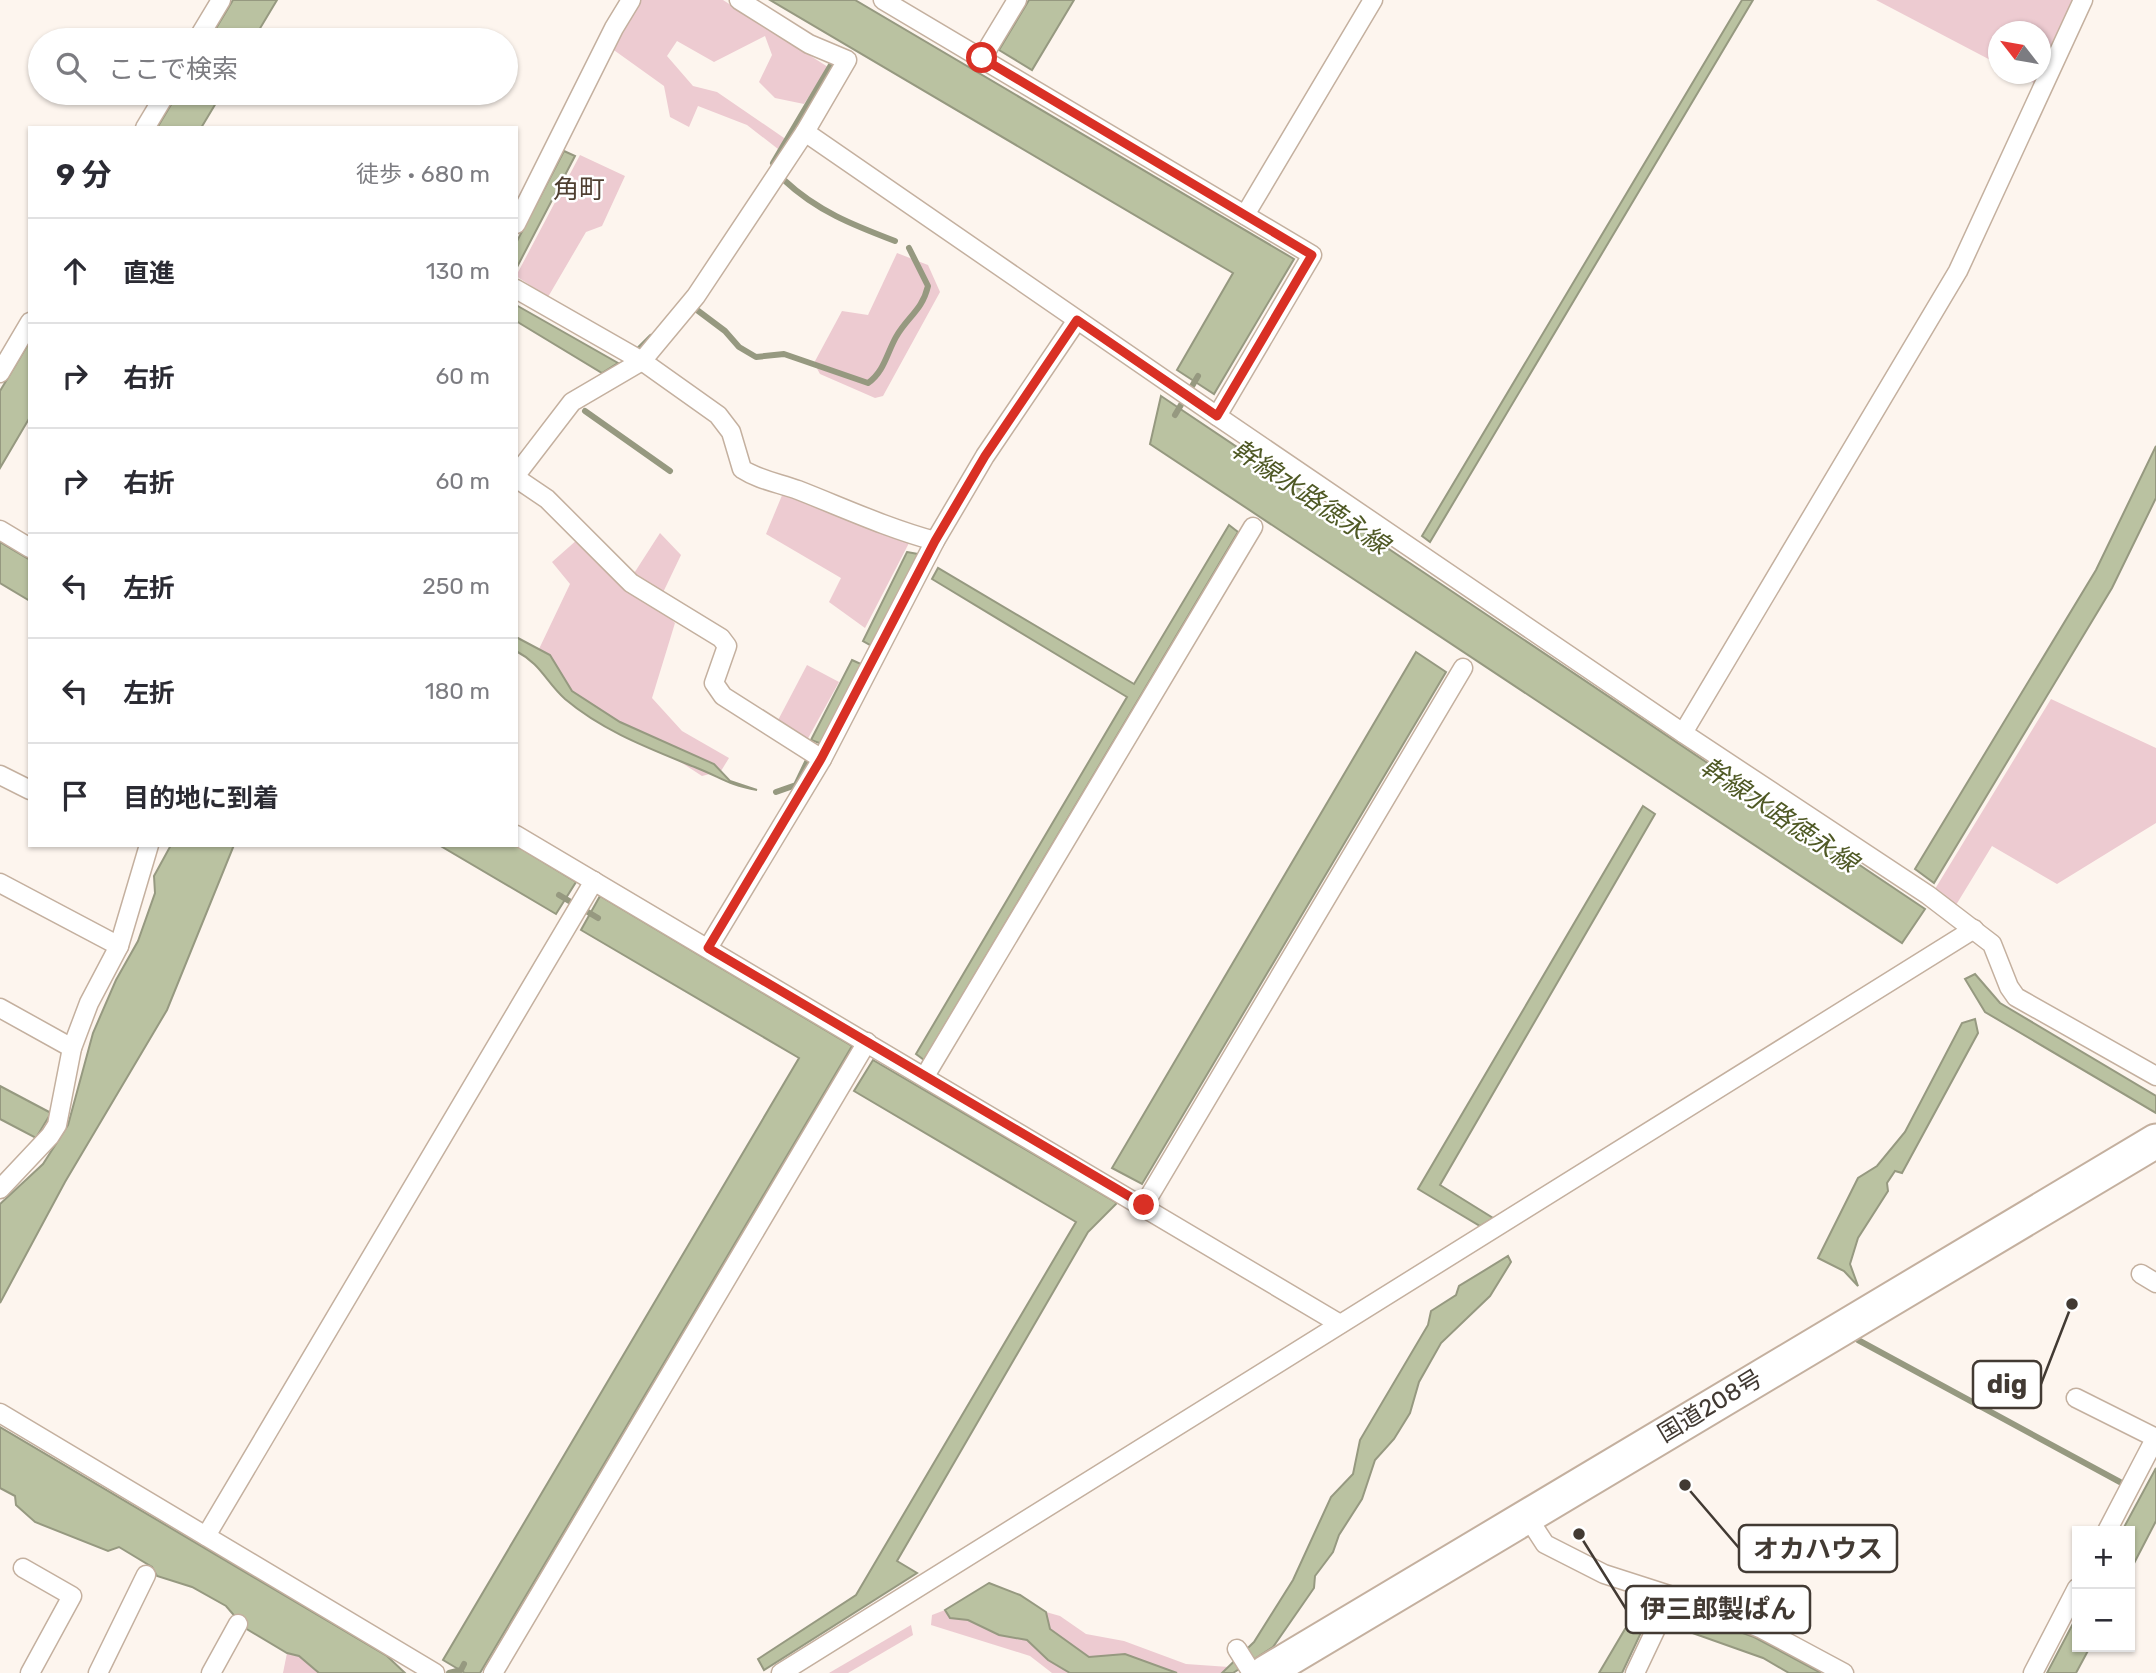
<!DOCTYPE html>
<html lang="ja">
<head>
<meta charset="utf-8">
<style>
  body { margin:0; font-family:Rubik,"Noto Sans JP",sans-serif; background:#f2f2f3; color:#2b2b33 }
  .controls { position:absolute; right:21px; bottom:21px; display:grid; overflow:hidden; border-radius:0px; box-shadow:0 2px 5px #0004 }
  .controls button { width:63px; height:63px; display:grid; place-items:center; padding:0; border:0; border-bottom:2px solid #e1e1e2; background:#fff; color:#2b2b33; font:35px sans-serif }
  .compass { position:absolute; left:1988px; top:21px; width:63px; height:63px; border-radius:50%; background:#fff; box-shadow:0 2px 5px #0004; rotate:301deg }
  .stop { position:absolute; width:21px; height:21px; margin:-16px; border:5px solid #d93025; border-radius:50%; background:#fff }
  .stop.end { background:#d93025; border-color:#fff; box-shadow:0 2px 7px #0008 }
  .list { margin:0; padding:0; list-style:none }
  h2 { display:flex; justify-content:space-between; align-items:center; height:91px; margin:0; padding:0 28px; font-size:30px }
  h2 small { font-size:23px; font-weight:400; color:#7c7c81 }
  .list li { display:grid; grid-template-columns:46px 1fr auto; gap:21px; align-items:center; box-sizing:border-box; height:105px; padding:0 28px; border-top:2px solid #e1e1e2 }
  .list b { display:block; font-size:26px; white-space:nowrap }
  .list em { font-size:23px; font-style:normal; color:#7c7c81 }
  .icon { flex:none; width:38px; height:38px; fill:none; stroke:currentColor; stroke-width:2; stroke-linecap:round; stroke-linejoin:round }
  .map { position:relative; flex:none; width:2156px; height:1673px; overflow:hidden }
  .search { position:absolute; background:#fff; box-shadow:0 2px 5px #0004; left:28px; top:28px; width:490px; height:77px; display:flex; align-items:center; gap:18px; box-sizing:border-box; padding:0 24px; border-radius:38px; color:#7c7c81; font-size:26px }
  .panel { position:absolute; background:#fff; box-shadow:0 2px 5px #0004; left:28px; top:126px; width:490px; height:721px; border-radius:0px }
  .map>svg:first-child { display:block }
  .green { fill:#edcbd1 }
  .water { fill:#bac2a1; stroke:#969980; stroke-width:2 }
  .lines { fill:none; stroke-linecap:round; stroke-linejoin:round }
  .stream { stroke:#969980; stroke-width:6 }
  .street-casing { stroke:#c4b09f; stroke-width:21 }
  .highway-casing { stroke:#c4b09f; stroke-width:37 }
  .street { stroke:#fff; stroke-width:18 }
  .highway { stroke:#fff; stroke-width:33 }
  .route { stroke:#d93025; stroke-width:9 }
  .labels { text-anchor:middle; dominant-baseline:central; stroke-width:5; stroke-linejoin:round; paint-order:stroke }
  .street-label { font-size:24px; fill:#423a33; stroke:#fff }
  .neighbourhood-label { font-size:26px; fill:#4f3f31; stroke:#fff }
  .water-label { font-size:26px; font-style:italic; fill:#4f5925; stroke:#fff }
  .leader { fill:none; stroke:#423a33; stroke-width:2.5 }
  .callout-dot { fill:#423a33; stroke:#fff; stroke-width:2.5 }
  .callout { fill:#fff; stroke:#423a33; stroke-width:2.5 }
  .callout-label { font-size:26px; text-anchor:middle; font-weight:bold; fill:#423a33 }
</style>
</head>
<body>
<div class="map">
<svg width="2156" height="1673" viewBox="0 0 2156 1673">
  <rect width="100%" height="100%" fill="#fdf5ee"/>
  <g class="green">
    <path d="M640 0H723L828 67 804 104 775 98 759 82 772 55 765 36 714 62 677 41 667 56 693 86 717 92 787 140 778 149 747 125 698 106 689 127 670 117 664 86 611 48Z"/>
    <path d="M1876 0H2077L2038 85 2016 74H2040V32H1998V64Z"/>
    <path d="M580 155 625 176 602 226 586 232 548 297 516 276Z"/>
    <path d="M897 253 928 265 940 292 883 396 875 398 820 374 814 363 842 311 868 315Z"/>
    <path d="M783 493 909 543 865 628 829 602 841 578 766 534Z"/>
    <path d="M660 533 681 555 657 605 675 623 652 698 682 731 729 758 721 771 702 776 572 691 550 655 539 649 570 584 552 562 578 539 631 578Z"/>
    <path d="M807 665 839 682 806 742 776 724Z"/>
    <path d="M2051 699 2156 748V823L2057 884 1992 846 1956 905 1935 889Z"/>
    <path d="M945 1610 950 1618 968 1620 1000 1635 1027 1640 1048 1660 1070 1673H1052L1030 1656 931 1625 932 1615Z"/>
    <path d="M1046 1612 1060 1616 1086 1634 1124 1641 1186 1664 1229 1667 1222 1673H1177L1125 1654 1089 1657 1050 1629Z"/>
    <path d="M911 1625 913 1635 848 1673H829Z"/>
    <path d="M287 1653 299 1656 319 1673H283Z"/>
  </g>
  <g class="water">
    <path d="M233 0H277L253 40H209Z"/>
    <path d="M770 0H855L1294 259 1214 394 1177 370 1233 273Z"/>
    <path d="M1029 0H1074L1032 70 999 50Z"/>
    <path d="M1742 0H1753L1430 542 1422 536Z"/>
    <path d="M178 93H222L201 128H157Z"/>
    <path d="M564 151 575 156 516 269V243Z"/>
    <path d="M516 305 618 363 602 373 516 321Z"/>
    <path d="M30 341V417L0 468V391Z"/>
    <path d="M1161 396 1925 909 1902 943 1150 444Z"/>
    <path d="M2156 446V498L2112 588 1934 883 1915 869 2096 570Z"/>
    <path d="M1229 525 1238 532 924 1060 916 1054 1127 697 932 579 938 568 1134 684Z"/>
    <path d="M0 542 30 560V601L0 583Z"/>
    <path d="M907 552 918 554 872 646 863 641Z"/>
    <path d="M516 637 550 655 572 691 620 722 714 764 730 781 757 790C728 785 722 778 697 768 651 749 604 732 565 699 546 682 541 664 516 651Z"/>
    <path d="M1416 652 1446 672 1142 1184 1112 1168Z"/>
    <path d="M852 660 863 665 822 744 811 740Z"/>
    <path d="M1643 806 1655 814 1440 1185 1493 1218 1480 1226 1418 1189Z"/>
    <path d="M171 845H234L167 1010 65 1182 0 1303V1204L43 1164 68 1125 93 1033 116 980 138 941 155 893 154 876Z"/>
    <path d="M439 845H515L576 882 556 914Z"/>
    <path d="M600 896 852 1046 480 1673H465L443 1660 799 1058 581 930Z"/>
    <path d="M1975 974 2000 1003 2156 1096V1113L1985 1012 1965 979Z"/>
    <path d="M1975 1019 1978 1033 1902 1173 1895 1171 1887 1183 1888 1191 1858 1238 1850 1264 1858 1286 1844 1271 1818 1258 1858 1178 1877 1166 1905 1132 1962 1023Z"/>
    <path d="M873 1060 1117 1203 1088 1232 897 1561 917 1573 764 1670 758 1659 856 1595 1076 1222 854 1091Z"/>
    <path d="M0 1086 51 1113 36 1138 0 1119Z"/>
    <path d="M1508 1256 1511 1262 1490 1296 1441 1343 1419 1382 1410 1413 1394 1439 1375 1460 1362 1499 1339 1535 1333 1552 1315 1576 1314 1588 1273 1647 1233 1673H1222L1254 1642 1293 1580 1331 1497 1353 1474 1360 1440 1428 1325 1431 1311 1456 1295 1459 1286Z"/>
    <path d="M0 1427 387 1656 405 1673H319L299 1656 287 1653 245 1628 226 1606 192 1587 157 1576 152 1567 119 1547 108 1551 35 1522 16 1505 15 1496 0 1488Z"/>
    <path d="M2156 1468V1521L2130 1571V1531H2122Z"/>
    <path d="M989 1583 1020 1595 1046 1612 1050 1629 1089 1657 1125 1654 1177 1673H1070L1048 1660 1027 1640 999 1635 968 1620 950 1618 945 1610Z"/>
    <path d="M1641 1602 1654 1605 1622 1673H1599Z"/>
    <path d="M1683 1612 1754 1637 1821 1673H1789L1763 1658 1681 1629 1679 1621Z"/>
    <path d="M2077 1616V1647H2090L2076 1673H2047Z"/>
  </g>
  <g class="lines">
    <g class="stream">
      <path d="M773 163 831 65"/>
      <path d="M784 180C817 211 853 225 895 241"/>
      <path d="M697 310 725 331 739 347 756 357 784 354 868 383C884 372 887 353 896 337 908 316 922 311 928 286L909 248"/>
      <path d="M640 348 651 337"/>
      <path d="M585 411 670 471"/>
      <path d="M1175 415 1198 376"/>
      <path d="M776 792 796 785 809 758"/>
      <path d="M559 895 598 918"/>
      <path d="M1858 1340 2120 1482"/>
      <path d="M449 1673 461 1670 464 1664"/>
    </g>
    <g class="street-casing">
      <g id="street">
        <path d="M883 0 1312 255 1217 416 1683 733 1928 895 1992 944 2009 987 2016 997 2156 1076"/>
        <path d="M197 40 221 0"/>
        <path d="M982 58 1017 0"/>
        <path d="M145 128 166 93"/>
        <path d="M805 132 1217 416"/>
        <path d="M1245 215 1373 0"/>
        <path d="M516 224 614 28 631 0"/>
        <path d="M516 289 642 361 718 415 731 432 742 469C759 480 779 483 798 490 844 508 887 528 935 541"/>
        <path d="M0 373 30 322"/>
        <path d="M516 475 572 402 642 361 696 296 805 132 847 60 809 44 739 0"/>
        <path d="M516 478 547 499 631 583 721 638 727 646 714 683 723 696 822 759"/>
        <path d="M0 530 30 548"/>
        <path d="M1683 733 1958 271 2083 0"/>
        <path d="M0 775 30 790"/>
        <path d="M516 835 1340 1324"/>
        <path d="M0 883 119 946"/>
        <path d="M708 948 822 759 935 541 985 456 1077 320"/>
        <path d="M0 1008 72 1048"/>
        <path d="M925 1076 1253 527"/>
        <path d="M0 1189 50 1136 57 1125 72 1048 89 1003 119 946 149 845"/>
        <path d="M1144 1205 1463 668"/>
        <path d="M2141 1274 2156 1283"/>
        <path d="M2076 1398 2156 1438"/>
        <path d="M0 1413 435 1673"/>
        <path d="M1526 1515 1545 1544 1604 1574 1719 1611 1762 1629 1844 1673"/>
        <path d="M2107 1531 2156 1437"/>
        <path d="M206 1536 594 881"/>
        <path d="M23 1568 72 1596 30 1673"/>
        <path d="M1237 1649 1252 1673"/>
        <path d="M98 1673 146 1575"/>
        <path d="M211 1673 238 1624"/>
        <path d="M493 1673 867 1042"/>
        <path d="M781 1673 1974 929"/>
        <path d="M1635 1673 1671 1597"/>
        <path d="M2033 1673 2077 1588"/>
      </g>
    </g>
    <g class="highway-casing">
      <path id="highway" d="M1265 1673 2156 1141"/>
    </g>
    <use href="#street" class="street"/>
    <use href="#highway" class="highway"/>
  </g>
  <g class="lines">
    <path class="route" d="M982 58 1312 255 1217 416 1077 320 985 456 935 541 821 759 708 948 1144 1205"/>
  </g>
  <g class="labels">
    <g class="street-label">
      <text transform="translate(1710 1406) rotate(-31)">国道208号</text>
    </g>
    <g class="neighbourhood-label">
      <text x="579" y="189">角町</text>
    </g>
    <g class="water-label">
      <text transform="translate(1310 497) rotate(34)">幹線水路徳永線</text>
      <text transform="translate(1779 815) rotate(34)">幹線水路徳永線</text>
    </g>
  </g>
  <path class="leader" d="M2072 1304L2041 1384M1685 1485L1739 1548M1579 1534L1626 1609"/>
  <g class="callout-dot">
    <circle cx="2072" cy="1304" r="7"/>
    <circle cx="1685" cy="1485" r="7"/>
    <circle cx="1579" cy="1534" r="7"/>
  </g>
  <g class="callout">
    <rect x="1973" y="1361" width="68" height="47" rx="7"/>
    <rect x="1739" y="1525" width="158" height="47" rx="7"/>
    <rect x="1626" y="1586" width="184" height="47" rx="7"/>
  </g>
  <g class="callout-label">
    <text x="2007" y="1393">dig</text>
    <text x="1818" y="1558">オカハウス</text>
    <text x="1718" y="1618">伊三郎製ぱん</text>
  </g>
</svg>
<div class="controls">
<button>+</button>
<button>−</button>
</div>
<svg class="compass" viewBox="-18 -18 36 36"><path d="M0-13l5 13h-10z" fill="#e53935"/><path d="M0 13l5-13h-10z" fill="#7c7c81"/></svg>
<div class="stop" style="left:982px;top:58px"></div>
<div class="stop end" style="left:1144px;top:1205px"></div>
<div class="search"><svg class="icon" aria-label="search" viewBox="0 0 24 24"><circle cx="10" cy="10" r="6"/><path d="M15 15l6 6"/></svg>ここで検索</div>
<section class="panel">
<h2>9 分<small>徒歩 · 680 m</small></h2>
<ul class="list">
<li><svg class="icon" aria-label="ahead" viewBox="0 0 24 24"><path d="M12 20V5M6 11l6-6 6 6"/></svg><div><b>直進</b></div><em>130 m</em></li>
<li><svg class="icon" aria-label="right" viewBox="0 0 24 24"><path d="M7 20v-9h11M14 6l5 5-5 5"/></svg><div><b>右折</b></div><em>60 m</em></li>
<li><svg class="icon" aria-label="right" viewBox="0 0 24 24"><path d="M7 20v-9h11M14 6l5 5-5 5"/></svg><div><b>右折</b></div><em>60 m</em></li>
<li><svg class="icon" aria-label="left" viewBox="0 0 24 24"><path d="M17 20v-9H6M10 6l-5 5 5 5"/></svg><div><b>左折</b></div><em>250 m</em></li>
<li><svg class="icon" aria-label="left" viewBox="0 0 24 24"><path d="M17 20v-9H6M10 6l-5 5 5 5"/></svg><div><b>左折</b></div><em>180 m</em></li>
<li><svg class="icon" aria-label="arrive" viewBox="0 0 24 24"><path d="M6 21V4h12l-3 4 3 4H6"/></svg><div><b>目的地に到着</b></div></li>
</ul>
</section>
</div>
</body>
</html>
